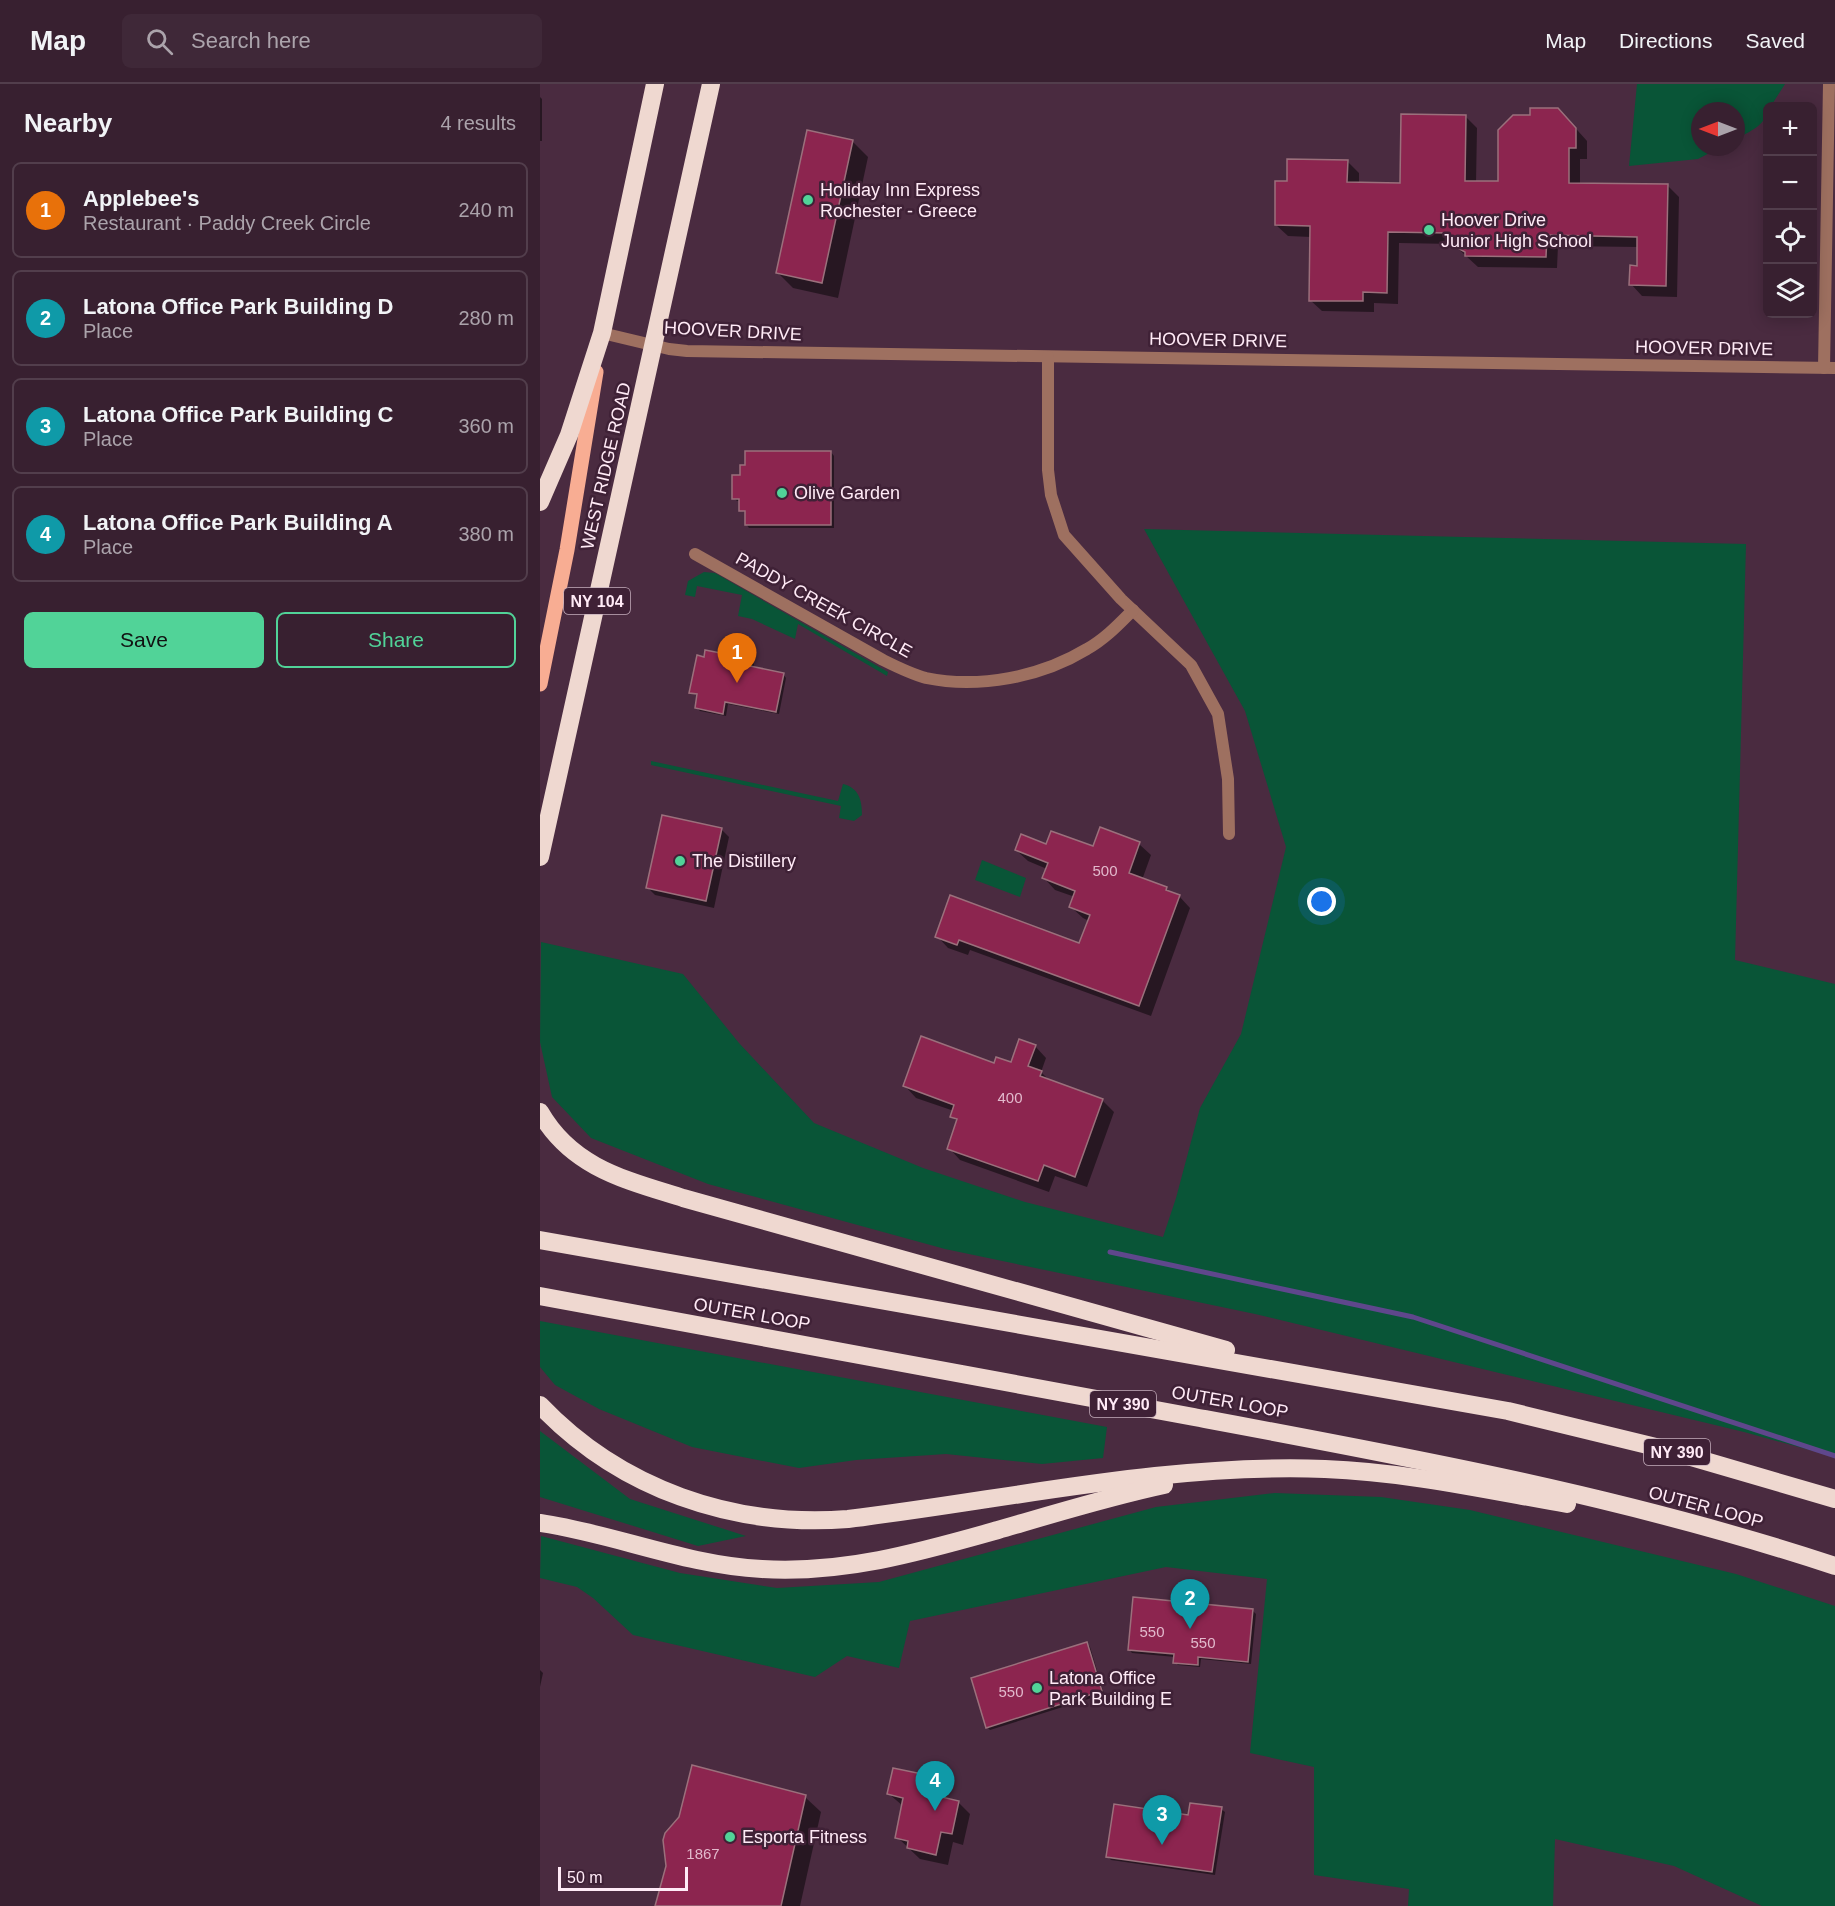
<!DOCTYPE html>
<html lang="en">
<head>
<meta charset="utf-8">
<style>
  body { margin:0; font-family:Helvetica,sans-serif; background:#3f2838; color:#f1f3f6 }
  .controls { position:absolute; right:18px; top:18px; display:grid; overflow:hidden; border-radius:9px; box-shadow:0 3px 15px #0003 }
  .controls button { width:54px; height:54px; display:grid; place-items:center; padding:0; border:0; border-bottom:2px solid #523e4c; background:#382030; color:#f1f3f6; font:30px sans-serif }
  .compass { position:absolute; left:1151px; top:18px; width:54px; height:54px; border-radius:50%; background:#382030; box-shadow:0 3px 15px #0003; rotate:270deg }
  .scale { position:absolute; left:18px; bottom:15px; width:130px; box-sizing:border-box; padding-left:6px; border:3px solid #ffeaf6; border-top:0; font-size:16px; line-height:21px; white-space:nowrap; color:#ffeaf6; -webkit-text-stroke:4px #3f2136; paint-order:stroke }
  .you { position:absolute; left:782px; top:818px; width:21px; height:21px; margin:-15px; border:4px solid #fff; border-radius:50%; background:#1a73e8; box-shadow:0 0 0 9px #1a73e833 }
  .badge { display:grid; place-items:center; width:39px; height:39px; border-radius:50%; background:#51d398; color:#fff; font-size:20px; font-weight:700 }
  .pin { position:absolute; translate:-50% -50px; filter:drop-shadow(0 2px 3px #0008) }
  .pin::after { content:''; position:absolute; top:32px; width:21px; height:18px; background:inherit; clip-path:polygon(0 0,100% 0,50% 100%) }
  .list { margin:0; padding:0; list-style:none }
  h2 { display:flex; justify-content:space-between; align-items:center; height:78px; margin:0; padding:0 24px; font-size:26px }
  h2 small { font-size:20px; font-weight:400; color:#aba3ab }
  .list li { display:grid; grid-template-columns:39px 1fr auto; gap:18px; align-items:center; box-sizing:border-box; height:96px; margin:0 12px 12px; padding:0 12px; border:2px solid #523e4c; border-radius:9px }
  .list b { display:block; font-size:22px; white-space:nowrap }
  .list p { margin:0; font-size:20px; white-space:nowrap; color:#aba3ab }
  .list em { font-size:20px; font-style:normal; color:#aba3ab }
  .actions { display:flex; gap:12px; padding:18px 24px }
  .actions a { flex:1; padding:14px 0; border:2px solid #51d398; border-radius:9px; text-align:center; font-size:21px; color:#51d398 }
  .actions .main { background:#51d398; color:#111 }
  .icon { flex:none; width:33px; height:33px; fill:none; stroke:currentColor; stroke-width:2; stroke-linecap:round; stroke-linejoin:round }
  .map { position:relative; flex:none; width:1295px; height:1822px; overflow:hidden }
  header { display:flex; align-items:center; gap:36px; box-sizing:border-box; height:84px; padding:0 30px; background:#382030; border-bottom:2px solid #523e4c }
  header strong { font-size:28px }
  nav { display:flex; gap:33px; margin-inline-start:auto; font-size:21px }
  .search { width:420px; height:54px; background:#3f2838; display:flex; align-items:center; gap:15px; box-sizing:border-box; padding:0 21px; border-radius:9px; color:#aba3ab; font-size:22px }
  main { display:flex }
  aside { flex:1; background:#382030 }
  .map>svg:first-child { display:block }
  .green { fill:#095537 }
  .shadow { fill:#0007 }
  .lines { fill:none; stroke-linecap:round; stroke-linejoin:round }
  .stream { stroke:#5f478c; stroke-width:5 }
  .building { fill:#8c254f; stroke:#9b707c; stroke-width:1.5 }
  .street { stroke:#9e7060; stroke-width:12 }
  .primary { stroke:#f8ad93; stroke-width:15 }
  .highway { stroke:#efd8d0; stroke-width:18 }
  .poi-dot { fill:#51d398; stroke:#3f2136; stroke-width:2 }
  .labels { text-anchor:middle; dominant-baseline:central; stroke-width:5; stroke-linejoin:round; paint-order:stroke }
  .number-label { font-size:15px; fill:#e2b9cc }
  .shield { fill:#3f2136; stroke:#c5aebc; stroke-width:1.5 }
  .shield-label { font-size:16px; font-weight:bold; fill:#ffeaf6 }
  .poi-label { font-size:18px; fill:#ffeaf6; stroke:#3f2136; text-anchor:start }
  .street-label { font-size:18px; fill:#ffeaf6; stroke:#3f2136 }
</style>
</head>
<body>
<header>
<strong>Map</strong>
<div class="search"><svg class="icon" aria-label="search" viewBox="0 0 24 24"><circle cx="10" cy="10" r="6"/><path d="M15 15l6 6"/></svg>Search here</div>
<nav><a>Map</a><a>Directions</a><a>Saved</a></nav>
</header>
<main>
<aside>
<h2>Nearby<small>4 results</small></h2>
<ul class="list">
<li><span class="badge" style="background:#e8710a">1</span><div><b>Applebee's</b><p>Restaurant · Paddy Creek Circle</p></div><em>240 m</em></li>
<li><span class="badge" style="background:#0f9aa8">2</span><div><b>Latona Office Park Building D</b><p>Place</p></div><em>280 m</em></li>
<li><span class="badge" style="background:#0f9aa8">3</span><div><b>Latona Office Park Building C</b><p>Place</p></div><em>360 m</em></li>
<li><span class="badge" style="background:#0f9aa8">4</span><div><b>Latona Office Park Building A</b><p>Place</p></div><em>380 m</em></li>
</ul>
<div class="actions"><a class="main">Save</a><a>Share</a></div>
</aside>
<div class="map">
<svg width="1295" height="1822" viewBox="0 0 1295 1822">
  <rect width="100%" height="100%" fill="#4a2b40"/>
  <g class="green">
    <path d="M1097 0H1245L1231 22H1228C1228 41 1210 47 1196 55V27H1160V63H1181L1158 75 1089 82Z"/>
    <path d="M604 445 1206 460 1195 876 1295 900V1373L1204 1348 715 1230 405 1165 168 1100 51 1054 12 1013 0 958 1 858 143 890 199 959 274 1039 383 1084 485 1118 623 1153 636 1114 660 1024 701 950 746 763 705 627Z"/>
    <path d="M164 488 175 489 348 588 347 592 258 540 255 555 212 535 198 532 202 511 157 502 155 513 145 511 148 497Z"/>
    <path d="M111 677 298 717 303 700C319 704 322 716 322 731L314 737 299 734 301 722 111 681Z"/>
    <path d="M442 776 486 794 480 813 435 796Z"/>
    <path d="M0 1237 567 1343 563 1374 502 1380 406 1370 316 1376 259 1384 152 1363 59 1325 15 1301 0 1283Z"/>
    <path d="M0 1347 90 1415 206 1452 158 1462 0 1413Z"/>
    <path d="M735 1409 841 1413 930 1426 1196 1490 1295 1522V1822H1222L1134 1782 1015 1755 1013 1822H868L869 1805 774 1791V1683L710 1669 727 1495 626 1483 370 1537 359 1584 307 1572 275 1593 93 1551 53 1514 37 1503 0 1494 1 1452 140 1489 237 1504 339 1498 616 1423Z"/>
  </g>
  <g class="shadow">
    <path d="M0 13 2 15V57H0Z"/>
    <path d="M925 32 937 44 936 99H959L1030 38 1047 57V75H1040V100L1128 102 1139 113 1137 213 1102 212 1091 200 1099 183V163L1018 162 1017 184 938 183 913 160 859 159 858 220 834 219V228L782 227 770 216 771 153 748 152 736 141 748 99 807 77 819 89V100H862Z"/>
    <path d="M312 57 328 73 298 214 253 204 238 189Z"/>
    <path d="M291 368 294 372V444H209L206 440V429L201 426V417H197L194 414 201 393Z"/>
    <path d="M211 577 214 580 213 584 243 590 246 594 239 630 188 620 186 632 160 627 157 624 159 612 151 608Z"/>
    <path d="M182 746 189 753 174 824 115 811 107 803Z"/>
    <path d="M599 760 611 771 602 796 626 804 631 809 639 812 650 824 611 932 430 866 428 871 408 864 397 852 540 861 549 837 543 834 531 823 535 813 515 806 504 794 507 785 488 777 476 766 507 762 554 764Z"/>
    <path d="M495 962 506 974 501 988 510 997 562 1016 574 1028 547 1103 515 1092 509 1108 420 1076 409 1064 418 1038 412 1032 414 1027 376 1014 365 1002 455 981 471 980Z"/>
    <path d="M713 1527 716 1530 711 1580 661 1575 660 1583 638 1581 635 1578V1573L592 1569 589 1565Z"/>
    <path d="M547 1559 550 1563 564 1610 450 1646 447 1643Z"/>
    <path d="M0 1586 3 1589 0 1603Z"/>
    <path d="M396 1695 407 1706 405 1715 418 1718 430 1730 423 1761 413 1758 408 1781 380 1775 357 1753 363 1722 349 1710Z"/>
    <path d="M265 1713 281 1728 260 1822H117Z"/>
    <path d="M681 1725 685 1728 675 1791 571 1776 568 1773 650 1732Z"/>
  </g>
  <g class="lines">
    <path class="stream" d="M570 1168 873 1233 1295 1372"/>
  </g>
  <g class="building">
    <path d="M990 24H1018L1036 44V64H1029V99L1128 100 1126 202 1089 201 1090 181 1097 182V153L1007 151 1006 173 925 172V168L912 161 909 149 848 148 847 209 823 208V217H769L770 142 735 141V97H747V75L808 76 807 98 860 99 861 30 926 31 925 97H958V46L973 31H990Z"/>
    <path d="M267 46 313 56 282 199 236 189Z"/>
    <path d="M205 367H291V441H205V427H199V415H192V391H200V381H205Z"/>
    <path d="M165 566 212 575 210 582 244 589 236 628 185 618 183 630 155 624 157 610 149 609 157 571 164 573Z"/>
    <path d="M122 731 182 744 166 817 106 804Z"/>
    <path d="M560 743 600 758 589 789 627 803 626 806 640 811 599 922 419 856 417 861 395 853 410 811 539 859 550 831 529 823 535 807 502 794 508 779 475 766 481 750 506 760 511 747 553 762Z"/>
    <path d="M381 952 454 979 456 973 471 978 479 955 496 961 488 982 502 987 500 992 563 1015 535 1093 504 1081 498 1097 407 1065 417 1035 410 1033 414 1021 363 1002Z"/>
    <path d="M593 1513 713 1525 708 1578 658 1573V1581L633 1579 634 1570 588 1566Z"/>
    <path d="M547 1558 562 1607 446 1644 431 1594Z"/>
    <path d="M152 1681 266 1711 241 1822H115L126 1782 123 1756 125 1749 139 1733Z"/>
    <path d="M353 1684 397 1693 393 1711 419 1717 412 1750 401 1748 396 1771 367 1764 368 1757 355 1754 363 1714 347 1710Z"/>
    <path d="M650 1719 682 1723 672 1788 566 1773 574 1720 648 1731Z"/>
  </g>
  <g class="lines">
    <g class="street">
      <path d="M62 249 129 265 147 267 1295 284"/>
      <path d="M508 273V386L511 411 524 451 581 515 651 581 678 630 688 695 689 750"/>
      <path d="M1284 284 1289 0"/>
      <path d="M155 470 343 576C357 583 371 590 386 594 439 605 501 593 547 565 565 555 579 540 593 526"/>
    </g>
    <path class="primary" d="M0 600 27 466 56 288"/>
    <g class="highway">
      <path d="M0 418 29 351 62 249 115 0"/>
      <path d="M0 773 171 0"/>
      <path d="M0 1028C32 1084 86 1096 143 1114L686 1266"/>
      <path d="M0 1156 968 1327 1124 1365 1295 1415"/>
      <path d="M0 1212C218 1252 436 1293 654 1333 869 1373 1087 1413 1295 1482"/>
      <path d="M0 1321C80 1405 193 1444 308 1435 466 1416 624 1379 785 1385 866 1388 947 1406 1027 1420"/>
      <path d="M0 1439C75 1450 145 1481 222 1485 304 1490 380 1468 458 1446 513 1430 568 1413 624 1401"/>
    </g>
  </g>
  <g class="poi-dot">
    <circle cx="268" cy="116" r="6"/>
    <circle cx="889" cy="146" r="6"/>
    <circle cx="242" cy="409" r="6"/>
    <circle cx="140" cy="777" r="6"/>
    <circle cx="497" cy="1604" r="6"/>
    <circle cx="190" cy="1753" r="6"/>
  </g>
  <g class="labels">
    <g class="number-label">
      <text x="565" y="786">500</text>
      <text x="470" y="1013">400</text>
      <text x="612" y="1547">550</text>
      <text x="663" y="1558">550</text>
      <text x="471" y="1607">550</text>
      <text x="163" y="1769">1867</text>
    </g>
    <g class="shield">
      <rect x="24" y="504" width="66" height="26" rx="4.5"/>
      <rect x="550" y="1307" width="66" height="26" rx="4.5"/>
      <rect x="1104" y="1355" width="66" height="26" rx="4.5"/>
    </g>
    <g class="shield-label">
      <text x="57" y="517">NY 104</text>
      <text x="583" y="1320">NY 390</text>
      <text x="1137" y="1368">NY 390</text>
    </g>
    <g class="poi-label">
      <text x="280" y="106">Holiday Inn Express<tspan x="280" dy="21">Rochester - Greece</tspan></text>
      <text x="901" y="136">Hoover Drive<tspan x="901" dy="21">Junior High School</tspan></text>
      <text x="254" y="409">Olive Garden</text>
      <text x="152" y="777">The Distillery</text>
      <text x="509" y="1594">Latona Office<tspan x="509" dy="21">Park Building E</tspan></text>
      <text x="202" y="1753">Esporta Fitness</text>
    </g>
    <g class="street-label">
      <text transform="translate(193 247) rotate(3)">HOOVER DRIVE</text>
      <text transform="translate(678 256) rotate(1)">HOOVER DRIVE</text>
      <text transform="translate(1164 264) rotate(1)">HOOVER DRIVE</text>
      <text transform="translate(66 382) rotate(-77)">WEST RIDGE ROAD</text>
      <text transform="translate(284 521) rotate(29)">PADDY CREEK CIRCLE</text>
      <text transform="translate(212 1230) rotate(10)">OUTER LOOP</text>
      <text transform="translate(690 1318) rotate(10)">OUTER LOOP</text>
      <text transform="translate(1166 1423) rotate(15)">OUTER LOOP</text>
    </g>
  </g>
</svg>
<div class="controls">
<button>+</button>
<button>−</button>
<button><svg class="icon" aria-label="locate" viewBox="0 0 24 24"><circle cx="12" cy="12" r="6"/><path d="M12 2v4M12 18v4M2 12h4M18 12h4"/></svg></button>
<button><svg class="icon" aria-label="layers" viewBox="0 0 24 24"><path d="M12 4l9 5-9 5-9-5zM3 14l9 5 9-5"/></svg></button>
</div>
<svg class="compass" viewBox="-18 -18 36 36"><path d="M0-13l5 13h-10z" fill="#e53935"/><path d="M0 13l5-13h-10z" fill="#aba3ab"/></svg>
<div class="scale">50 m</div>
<div class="you"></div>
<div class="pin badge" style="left:197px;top:599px;background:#e8710a">1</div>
<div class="pin badge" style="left:650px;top:1545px;background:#0f9aa8">2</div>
<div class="pin badge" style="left:622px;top:1761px;background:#0f9aa8">3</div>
<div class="pin badge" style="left:395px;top:1727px;background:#0f9aa8">4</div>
</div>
</main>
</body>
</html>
